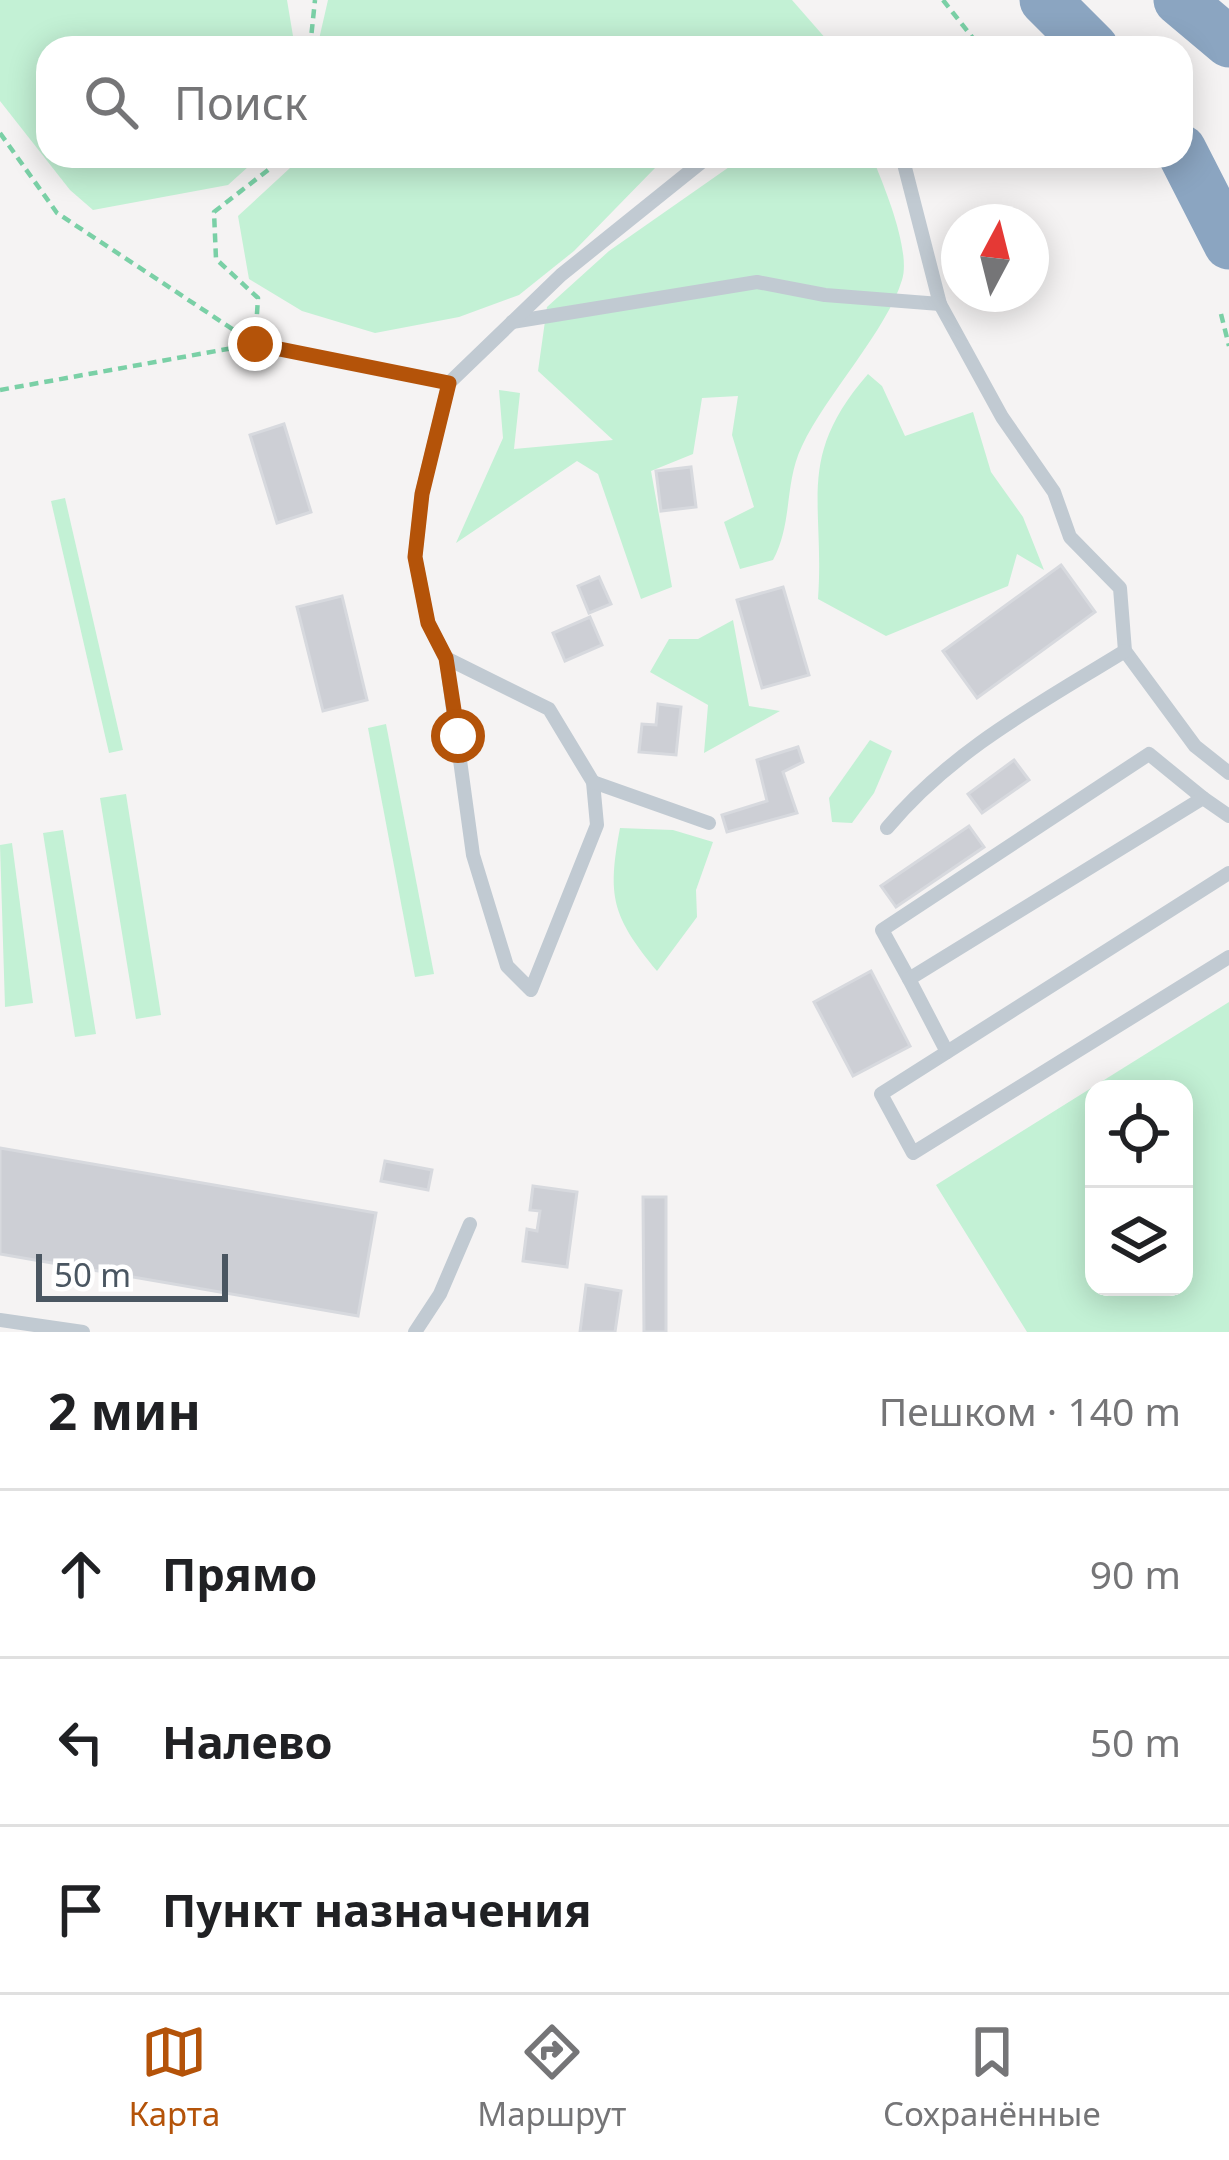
<!DOCTYPE html>
<html lang="ru">
<head>
<meta charset="utf-8">
<style>
  body { margin:0; font-family:"Noto Sans",sans-serif; background:#f6f6f6; color:#202124 }
  .controls { position:absolute; right:36px; bottom:36px; display:grid; overflow:hidden; border-radius:24px; box-shadow:0 6px 30px #0003 }
  .controls button { width:108px; height:108px; display:grid; place-items:center; padding:0; border:0; border-bottom:3px solid #e0e0e0; background:#fff; color:#202124; font:60px sans-serif }
  .compass { position:absolute; left:941px; top:204px; width:108px; height:108px; border-radius:50%; background:#fff; box-shadow:0 6px 30px #0003; rotate:7deg }
  .scale { position:absolute; left:36px; bottom:30px; width:192px; box-sizing:border-box; padding-left:12px; border:6px solid #4a5661; border-top:0; font-size:33px; line-height:42px; white-space:nowrap; color:#4a5661; -webkit-text-stroke:9px #fff; paint-order:stroke }
  .stop { position:absolute; width:36px; height:36px; margin:-27px; border:9px solid #b45309; border-radius:50%; background:#fff }
  .stop.end { background:#b45309; border-color:#fff; box-shadow:0 3px 12px #0008 }
  .list { margin:0; padding:0; list-style:none }
  h2 { display:flex; justify-content:space-between; align-items:center; height:156px; margin:0; padding:0 48px; font-size:51px }
  h2 small { font-size:39px; font-weight:400; color:#757577 }
  .list li { display:grid; grid-template-columns:78px 1fr auto; gap:36px; align-items:center; box-sizing:border-box; height:168px; padding:0 48px; border-top:3px solid #e0e0e0 }
  .list b { display:block; font-size:45px; white-space:nowrap }
  .list em { font-size:39px; font-style:normal; color:#757577 }
  .icon { flex:none; width:66px; height:66px; fill:none; stroke:currentColor; stroke-width:2; stroke-linecap:round; stroke-linejoin:round }
  .map { position:relative; flex:none; width:1229px; height:1332px; overflow:hidden }
  .search { position:absolute; background:#fff; box-shadow:0 6px 30px #0003; left:36px; right:36px; top:36px; height:132px; display:flex; align-items:center; gap:30px; box-sizing:border-box; padding:0 42px; border-radius:36px; color:#757577; font-size:45px }
  .sheet { height:660px; background:#fff }
  nav { display:flex; justify-content:space-around; align-items:center; box-sizing:border-box; height:168px; border-top:3px solid #e0e0e0; background:#fff; font-size:33px; color:#757577 }
  nav a { display:grid; justify-items:center; gap:6px }
  nav .on { color:#b45309 }
  .map>svg:first-child { display:block }
  .green { fill:#c3f1d5; fill-rule:evenodd }
  .building { fill:#cdcfd5; stroke:#d7d9de; stroke-width:3 }
  .lines { fill:none; stroke-linecap:round; stroke-linejoin:round }
  .path { stroke:#7ad0a6; stroke-width:4.5; stroke-dasharray:9 6; stroke-linecap:butt }
  .lane { stroke:#c1cad2; stroke-width:14 }
  .highway { stroke:#8ba5c1; stroke-width:51 }
  .route { stroke:#b45309; stroke-width:15 }
</style>
</head>
<body>
<div class="map">
<svg width="1229" height="1332" viewBox="0 0 1229 1332">
  <rect width="100%" height="100%" fill="#f5f3f3"/>
  <g class="green">
    <path d="M0 0H287L295 48H48V156H260L228 185 93 210 70 190 0 101Z"/>
    <path d="M328 0H792L834 48H317Z"/>
    <path d="M303 156H677L655 168 574 251 519 295 459 317 375 333 302 311 249 279 238 216Z"/>
    <path d="M785 156H850L875 164C886 191 911 252 902 280 887 330 826 395 802 446 784 483 793 523 773 560L740 569 724 522 754 507 732 435 738 396 702 398 693 454 651 471 672 587 641 599 598 474 577 461 456 543 503 438 499 390 520 393 514 449 613 440 538 371 547 307 609 251 732 165Z"/>
    <path d="M868 374 882 386 905 436 973 412 991 472 1023 517 1044 570 1017 554 1008 586 886 636 818 599C825 501 795 458 868 374Z"/>
    <path d="M65 498 123 750 109 753 51 501Z"/>
    <path d="M733 620 749 706 780 711 704 753 708 705 650 672 669 639H698Z"/>
    <path d="M386 724 434 974 415 977 368 728Z"/>
    <path d="M870 740 892 751 874 793 852 823 832 822 829 798Z"/>
    <path d="M126 794 161 1015 136 1019 100 798Z"/>
    <path d="M620 828 673 830 713 842 696 890 697 917 657 971C612 916 607 897 620 828Z"/>
    <path d="M63 830 96 1034 75 1037 43 833Z"/>
    <path d="M12 843 33 1003 5 1007 0 845Z"/>
    <path d="M1229 1002V1332H1027L936 1185ZM1094 1089H1184V1287H1094Z"/>
  </g>
  <g class="building">
    <path d="M284 424 311 512 277 523 250 435Z"/>
    <path d="M691 467 696 507 661 511 656 471Z"/>
    <path d="M1061 565 1095 612 977 698 943 651Z"/>
    <path d="M599 577 611 604 589 613 578 586Z"/>
    <path d="M783 587 809 675 762 688 737 600Z"/>
    <path d="M342 596 367 700 323 711 297 607Z"/>
    <path d="M590 617 602 645 565 661 553 633Z"/>
    <path d="M658 704 681 707 676 755 639 752 642 724 656 725Z"/>
    <path d="M798 747 803 762 783 772 797 813 727 832 722 815 767 801 757 760Z"/>
    <path d="M1014 760 1029 780 982 813 968 794Z"/>
    <path d="M969 826 984 847 896 907 881 886Z"/>
    <path d="M871 971 910 1046 853 1076 814 1002Z"/>
    <path d="M0 1148 376 1213 358 1316 0 1254Z"/>
    <path d="M385 1161 432 1170 428 1190 381 1181Z"/>
    <path d="M533 1186 577 1192 567 1267 523 1261 527 1229 537 1231 540 1211 530 1210Z"/>
    <path d="M643 1197H666V1332H644Z"/>
    <path d="M586 1285 621 1291 615 1332H580Z"/>
  </g>
  <g class="lines">
    <g class="path">
      <path d="M943 0 972 37 964 48"/>
      <path d="M310 48 315 0"/>
      <path d="M0 133 57 213 255 344"/>
      <path d="M1221 314 1229 346"/>
      <path d="M255 344 258 298 216 259 214 212 286 156"/>
      <path d="M0 390 255 344 431 379"/>
    </g>
    <g class="lane">
      <path d="M902 156 940 304 1002 417 1054 492 1070 537 1120 588 1125 651 1195 746 1229 773"/>
      <path d="M512 322 757 282 825 295 940 304"/>
      <path d="M446 658 549 709 593 782 597 825 531 990 507 966 473 855 446 658 428 623 415 557 422 493 449 383 561 275 709 156"/>
      <path d="M593 782 709 823"/>
      <path d="M887 828C952 750 1039 704 1125 651"/>
      <path d="M1229 873 881 1094 913 1153 1229 957"/>
      <path d="M909 979 882 930 1149 754 1203 798"/>
      <path d="M947 1052 909 979 1203 798 1229 816"/>
      <path d="M0 1320 83 1332"/>
      <path d="M415 1332 440 1294 470 1224"/>
    </g>
    <g class="highway">
      <path d="M1045 0 1093 48"/>
      <path d="M1179 0 1229 42"/>
      <path d="M1181 150 1229 244"/>
    </g>
  </g>
  <g class="lines">
    <path class="route" d="M255 344 449 383 422 494 415 557 428 623 446 658 458 736"/>
  </g>
</svg>
<div class="controls">
<button><svg class="icon" aria-label="locate" viewBox="0 0 24 24"><circle cx="12" cy="12" r="6"/><path d="M12 2v4M12 18v4M2 12h4M18 12h4"/></svg></button>
<button><svg class="icon" aria-label="layers" viewBox="0 0 24 24"><path d="M12 4l9 5-9 5-9-5zM3 14l9 5 9-5"/></svg></button>
</div>
<svg class="compass" viewBox="-18 -18 36 36"><path d="M0-13l5 13h-10z" fill="#e53935"/><path d="M0 13l5-13h-10z" fill="#757577"/></svg>
<div class="scale">50 m</div>
<div class="stop" style="left:458px;top:736px"></div>
<div class="stop end" style="left:255px;top:344px"></div>
<div class="search"><svg class="icon" aria-label="search" viewBox="0 0 24 24"><circle cx="10" cy="10" r="6"/><path d="M15 15l6 6"/></svg>Поиск</div>
</div>
<section class="sheet">
<h2>2 мин<small>Пешком · 140 m</small></h2>
<ul class="list">
<li><svg class="icon" aria-label="ahead" viewBox="0 0 24 24"><path d="M12 20V5M6 11l6-6 6 6"/></svg><div><b>Прямо</b></div><em>90 m</em></li>
<li><svg class="icon" aria-label="left" viewBox="0 0 24 24"><path d="M17 20v-9H6M10 6l-5 5 5 5"/></svg><div><b>Налево</b></div><em>50 m</em></li>
<li><svg class="icon" aria-label="arrive" viewBox="0 0 24 24"><path d="M6 21V4h12l-3 4 3 4H6"/></svg><div><b>Пункт назначения</b></div></li>
</ul>
</section>
<nav>
<a class="on"><svg class="icon" aria-label="map" viewBox="0 0 24 24"><path d="M3 6l6-2 6 2 6-2v14l-6 2-6-2-6 2zM9 4v14M15 6v14"/></svg>Карта</a>
<a><svg class="icon" aria-label="directions" viewBox="0 0 24 24"><path d="M12 3l9 9-9 9-9-9zM9 14v-3h6M13 9l2 2-2 2"/></svg>Маршрут</a>
<a><svg class="icon" aria-label="saved" viewBox="0 0 24 24"><path d="M7 4h10v16l-5-4-5 4z"/></svg>Сохранённые</a>
</nav>
</body>
</html>
